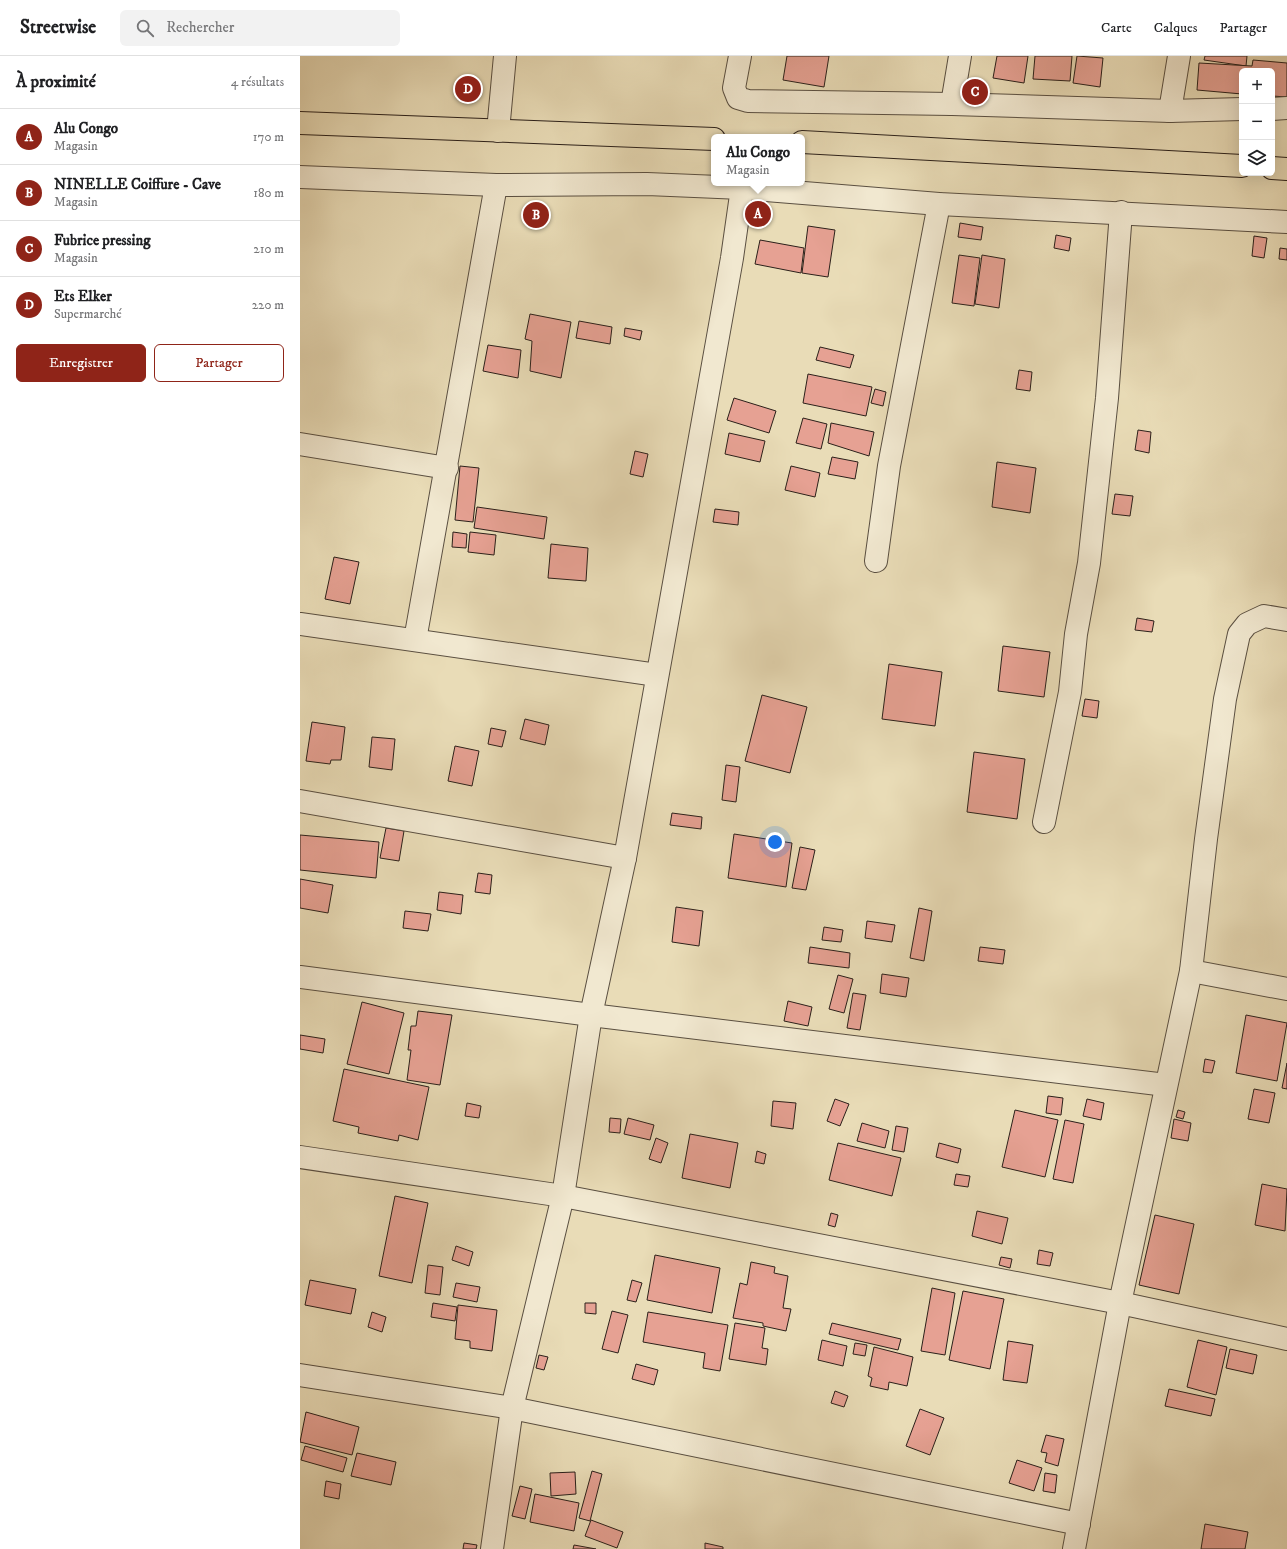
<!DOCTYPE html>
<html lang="fr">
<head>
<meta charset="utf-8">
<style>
  body { margin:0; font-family:"IM FELL DW Pica",serif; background:#f2f2f2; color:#202124 }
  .controls { position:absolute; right:12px; top:12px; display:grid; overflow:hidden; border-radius:6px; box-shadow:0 4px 16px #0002 }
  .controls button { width:36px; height:36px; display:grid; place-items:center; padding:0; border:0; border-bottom:1px solid #e0e0e0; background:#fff; color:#202124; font:20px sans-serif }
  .you { position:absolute; left:475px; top:786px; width:14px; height:14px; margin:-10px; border:3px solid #fff; border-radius:50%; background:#1a73e8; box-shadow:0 0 0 6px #1a73e833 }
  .badge { display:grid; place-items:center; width:26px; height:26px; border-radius:50%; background:#8f2418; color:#fff; font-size:13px; font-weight:700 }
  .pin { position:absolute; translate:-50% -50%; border:2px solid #fff; box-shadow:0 1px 4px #0006 }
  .popup { position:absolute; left:411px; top:78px; width:94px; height:52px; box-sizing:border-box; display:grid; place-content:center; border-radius:6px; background:#fff; filter:drop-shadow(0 1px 3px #0005); font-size:13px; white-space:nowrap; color:#757577 }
  .popup b { font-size:15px; color:#202124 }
  .popup::after { content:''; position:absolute; left:50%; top:100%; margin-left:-8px; border:8px solid transparent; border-top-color:#fff }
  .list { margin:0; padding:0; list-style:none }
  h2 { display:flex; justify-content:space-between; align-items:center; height:52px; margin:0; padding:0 16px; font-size:17px }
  h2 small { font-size:13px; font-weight:400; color:#757577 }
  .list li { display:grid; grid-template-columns:26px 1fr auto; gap:12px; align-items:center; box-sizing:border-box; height:56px; padding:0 16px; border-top:1px solid #e0e0e0 }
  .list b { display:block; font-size:15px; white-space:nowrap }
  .list p { margin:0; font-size:13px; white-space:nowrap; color:#757577 }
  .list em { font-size:13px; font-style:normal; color:#757577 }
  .actions { display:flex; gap:8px; padding:12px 16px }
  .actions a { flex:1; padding:9px 0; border:1px solid #8f2418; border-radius:6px; text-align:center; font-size:14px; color:#8f2418 }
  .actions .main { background:#8f2418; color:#fff }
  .icon { flex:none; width:22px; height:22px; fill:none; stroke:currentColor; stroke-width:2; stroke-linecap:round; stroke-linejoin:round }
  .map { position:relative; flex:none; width:987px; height:1493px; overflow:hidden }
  header { display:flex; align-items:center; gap:24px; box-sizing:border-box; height:56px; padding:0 20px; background:#fff; border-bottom:1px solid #e0e0e0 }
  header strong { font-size:19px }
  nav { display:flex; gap:22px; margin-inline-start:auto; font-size:14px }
  .search { width:280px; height:36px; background:#f2f2f2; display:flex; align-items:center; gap:10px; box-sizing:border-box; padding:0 14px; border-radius:6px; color:#757577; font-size:15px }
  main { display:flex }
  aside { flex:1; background:#fff }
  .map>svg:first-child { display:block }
  .building { fill:#e6a193; stroke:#2b201a }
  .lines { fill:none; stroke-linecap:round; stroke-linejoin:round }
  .minor-casing { stroke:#5a4f41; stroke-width:24 }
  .highway-casing { stroke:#2b201a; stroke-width:24 }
  .minor { stroke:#f1e8d0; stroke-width:22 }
  .highway { stroke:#e9dcb7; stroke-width:22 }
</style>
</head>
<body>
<header>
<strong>Streetwise</strong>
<div class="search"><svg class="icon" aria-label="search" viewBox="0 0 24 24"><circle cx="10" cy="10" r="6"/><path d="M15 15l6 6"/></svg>Rechercher</div>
<nav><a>Carte</a><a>Calques</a><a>Partager</a></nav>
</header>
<main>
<aside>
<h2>À proximité<small>4 résultats</small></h2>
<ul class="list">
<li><span class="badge">A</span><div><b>Alu Congo</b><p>Magasin</p></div><em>170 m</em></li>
<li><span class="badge">B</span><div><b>NINELLE Coiffure - Cave</b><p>Magasin</p></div><em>180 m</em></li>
<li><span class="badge">C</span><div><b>Fubrice pressing</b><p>Magasin</p></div><em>210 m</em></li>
<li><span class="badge">D</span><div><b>Ets Elker</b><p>Supermarché</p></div><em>220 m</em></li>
</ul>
<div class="actions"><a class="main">Enregistrer</a><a>Partager</a></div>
</aside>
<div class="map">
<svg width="987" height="1493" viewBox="0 0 987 1493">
  <rect width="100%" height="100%" fill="#e9dcb7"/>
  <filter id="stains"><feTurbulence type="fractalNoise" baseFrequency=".005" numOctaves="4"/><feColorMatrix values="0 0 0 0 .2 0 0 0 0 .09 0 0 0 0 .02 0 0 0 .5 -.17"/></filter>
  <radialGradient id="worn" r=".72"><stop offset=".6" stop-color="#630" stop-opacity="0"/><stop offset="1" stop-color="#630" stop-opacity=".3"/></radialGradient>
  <g class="building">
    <path d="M487 0H529L524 31 483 24Z"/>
    <path d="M697 0H728L724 27 693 22Z"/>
    <path d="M735 0H772L770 25 733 23Z"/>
    <path d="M777 0 803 2 800 31 773 27Z"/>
    <path d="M905 0H947L946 10 904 4Z"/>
    <path d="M953 4 987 7V41L972 40V15H942V38L897 34 899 7 952 10Z"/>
    <path d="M660 167 683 171 681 184 658 181Z"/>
    <path d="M508 170 535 174 528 221 502 217Z"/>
    <path d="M756 179 771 182 769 195 754 192Z"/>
    <path d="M954 180 967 182 964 202 952 200Z"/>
    <path d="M460 184 504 192 501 217 455 208Z"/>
    <path d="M980 192 987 193V204L979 203Z"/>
    <path d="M659 199 680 202 674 250 652 247Z"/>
    <path d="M682 199 705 203 699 252 675 248Z"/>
    <path d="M230 258 271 266 261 322 230 315 232 285 225 283Z"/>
    <path d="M279 265 312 271 310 288 276 282Z"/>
    <path d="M325 272 342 275 340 284 324 280Z"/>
    <path d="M188 289 221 294 218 322 183 315Z"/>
    <path d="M520 291 554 299 550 312 516 304Z"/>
    <path d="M719 314 732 316 730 335 716 333Z"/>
    <path d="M508 318 572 331 566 360 503 347Z"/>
    <path d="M575 333 586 336 583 350 571 347Z"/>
    <path d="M434 342 476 355 469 377 427 364Z"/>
    <path d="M503 362 527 368 521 393 496 387Z"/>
    <path d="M531 367 574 376 569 400 528 387Z"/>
    <path d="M838 374 851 376 849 397 835 394Z"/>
    <path d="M429 377 465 385 460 406 425 398Z"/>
    <path d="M335 395 348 398 343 421 330 418Z"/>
    <path d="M532 401 558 406 555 423 528 418Z"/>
    <path d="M697 406 736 412 730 457 692 451Z"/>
    <path d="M160 410 179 412 173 466 155 464Z"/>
    <path d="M491 410 520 417 515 441 485 434Z"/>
    <path d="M815 438 833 440 830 460 812 458Z"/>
    <path d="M177 451 247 461 244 483 174 472Z"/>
    <path d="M415 453 439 456 438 469 413 466Z"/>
    <path d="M153 476 167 478 166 492 152 491Z"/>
    <path d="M170 476 196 479 194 499 168 496Z"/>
    <path d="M251 488 288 492 286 525 248 522Z"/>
    <path d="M34 501 59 506 50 548 25 543Z"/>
    <path d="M837 562 854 565 852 576 835 574Z"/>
    <path d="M703 590 750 596 744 641 698 635Z"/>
    <path d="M589 608 642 616 635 670 582 663Z"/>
    <path d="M462 639 507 651 490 717 445 705Z"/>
    <path d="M785 643 799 645 797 662 782 660Z"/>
    <path d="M225 663 249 669 245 689 220 683Z"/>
    <path d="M12 666 45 671 41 704H31L30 708 6 705Z"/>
    <path d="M191 672 206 675 202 691 188 688Z"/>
    <path d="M72 681 95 683 92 714 69 711Z"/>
    <path d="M155 690 179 695 172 730 148 725Z"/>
    <path d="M674 696 725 703 717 763 667 756Z"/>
    <path d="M426 709 440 711 436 746 422 744Z"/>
    <path d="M372 757 402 761 401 773 370 769Z"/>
    <path d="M86 772 104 775 99 805 80 802Z"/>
    <path d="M434 778 492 787 486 831 428 822Z"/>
    <path d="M0 779 79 786 76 822 0 814Z"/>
    <path d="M500 791 515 794 506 834 492 832Z"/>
    <path d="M178 817 192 819 190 838 175 836Z"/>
    <path d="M0 823 33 829 28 857 0 852Z"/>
    <path d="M139 836 163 839 161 858 137 854Z"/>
    <path d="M376 851 403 855 399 890 372 886Z"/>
    <path d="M619 852 632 855 624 905 610 902Z"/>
    <path d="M105 855 131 858 128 875 103 872Z"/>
    <path d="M567 865 595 869 592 886 565 882Z"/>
    <path d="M524 871 543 874 541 886 522 884Z"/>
    <path d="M510 891 550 897 549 912 508 907Z"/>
    <path d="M680 891 705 894 703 908 678 905Z"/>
    <path d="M582 918 609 922 606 941 580 937Z"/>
    <path d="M538 919 553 923 544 957 529 953Z"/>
    <path d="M553 937 566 939 560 974 547 972Z"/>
    <path d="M488 945 512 951 508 970 484 965Z"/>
    <path d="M62 946 104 957 89 1018 47 1008Z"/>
    <path d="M118 955 152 959 140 1029 107 1024 111 994H108L111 970H116Z"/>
    <path d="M946 959 987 967 977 1025 936 1017Z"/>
    <path d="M0 979 25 983 23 997 0 993Z"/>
    <path d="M905 1003 915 1005 912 1017 903 1016Z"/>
    <path d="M987 1007V1033L982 1032Z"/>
    <path d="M44 1013 129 1031 118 1084 99 1079 98 1085 58 1077 59 1071 33 1065Z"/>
    <path d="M954 1033 975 1037 969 1067 948 1063Z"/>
    <path d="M748 1040 763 1042 761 1059 746 1057Z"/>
    <path d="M535 1043 549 1048 540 1070 527 1065Z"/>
    <path d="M787 1043 804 1047 801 1064 783 1060Z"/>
    <path d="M473 1045 496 1047 493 1073 471 1070Z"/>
    <path d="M167 1047 181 1050 179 1062 165 1060Z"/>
    <path d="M715 1054 758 1064 745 1121 702 1111Z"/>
    <path d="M878 1054 885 1056 883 1063 876 1061Z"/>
    <path d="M310 1062 321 1063 320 1077 309 1076Z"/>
    <path d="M328 1062 354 1069 350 1084 324 1078Z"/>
    <path d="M874 1063 891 1067 888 1085 871 1082Z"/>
    <path d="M765 1064 784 1068 773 1127 753 1123Z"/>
    <path d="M562 1067 589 1075 585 1092 557 1085Z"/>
    <path d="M596 1070 608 1072 604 1096 592 1094Z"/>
    <path d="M390 1078 438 1087 430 1132 382 1122Z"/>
    <path d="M356 1082 368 1087 361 1107 349 1103Z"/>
    <path d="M538 1087 601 1102 592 1140 529 1124Z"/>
    <path d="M639 1087 661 1093 658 1107 636 1101Z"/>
    <path d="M457 1095 466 1098 464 1108 455 1106Z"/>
    <path d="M656 1118 670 1120 668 1131 654 1129Z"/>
    <path d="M962 1128 987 1133 985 1175 955 1169Z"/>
    <path d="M95 1140 128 1147 112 1227 79 1220Z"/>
    <path d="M677 1155 708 1162 702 1188 672 1180Z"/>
    <path d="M531 1157 538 1159 535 1171 528 1169Z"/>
    <path d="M855 1159 894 1168 879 1238 839 1229Z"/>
    <path d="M156 1190 173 1196 169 1210 152 1204Z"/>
    <path d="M739 1194 753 1197 750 1210 737 1208Z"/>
    <path d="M355 1199 420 1212 412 1257 347 1244Z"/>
    <path d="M701 1201 712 1203 710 1212 699 1209Z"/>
    <path d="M451 1206 475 1211 474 1217 488 1220 483 1252 491 1253 486 1275 463 1270V1267L433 1262 440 1227 447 1229Z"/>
    <path d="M128 1209 143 1211 140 1239 125 1237Z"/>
    <path d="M10 1224 56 1233 51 1258 5 1249Z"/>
    <path d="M332 1224 342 1227 336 1246 327 1244Z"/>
    <path d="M156 1227 180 1231 177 1246 153 1241Z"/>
    <path d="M632 1232 655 1237 645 1299 621 1295Z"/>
    <path d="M663 1235 704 1243 690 1313 649 1304Z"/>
    <path d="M133 1247 157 1251 155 1265 131 1261Z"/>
    <path d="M285 1247H296V1258L285 1257Z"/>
    <path d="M158 1249 197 1254 192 1295 170 1292V1285L155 1283Z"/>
    <path d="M312 1255 328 1259 318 1297 302 1293Z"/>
    <path d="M72 1256 86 1261 82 1276 68 1271Z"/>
    <path d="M348 1256 428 1269 420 1315 403 1312 405 1297 343 1286Z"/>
    <path d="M435 1267 465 1272 462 1292 468 1293 466 1309 429 1303Z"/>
    <path d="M532 1267 601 1283 598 1294 529 1278Z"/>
    <path d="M522 1284 547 1290 543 1310 518 1304Z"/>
    <path d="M898 1284 927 1291 916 1339 887 1331Z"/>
    <path d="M708 1285 733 1289 727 1327 703 1324Z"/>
    <path d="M555 1287 567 1289 565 1300 553 1298Z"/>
    <path d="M574 1291 613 1301 607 1330 589 1326 588 1334 570 1330 572 1322 568 1320Z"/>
    <path d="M930 1293 957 1299 953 1318 926 1312Z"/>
    <path d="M239 1299 248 1301 244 1314 236 1312Z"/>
    <path d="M336 1308 358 1314 354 1329 332 1323Z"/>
    <path d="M869 1333 915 1343 911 1360 865 1350Z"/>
    <path d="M535 1335 548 1340 544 1351 531 1347Z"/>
    <path d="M620 1353 644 1362 630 1399 606 1390Z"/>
    <path d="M6 1356 59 1371 52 1399 0 1386Z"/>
    <path d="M746 1379 764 1383 758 1410 745 1406 747 1397 741 1396Z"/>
    <path d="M5 1390 47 1402 43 1416 1 1404Z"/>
    <path d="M57 1397 96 1406 91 1429 51 1420Z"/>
    <path d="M717 1404 742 1412 734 1435 709 1427Z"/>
    <path d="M292 1415 302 1418 290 1465 279 1462Z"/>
    <path d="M275 1416 276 1438 251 1440 250 1417Z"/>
    <path d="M745 1417 757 1419 755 1437 743 1435Z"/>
    <path d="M26 1425 41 1428 39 1443 24 1440Z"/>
    <path d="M220 1430 232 1433 225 1463 212 1460Z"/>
    <path d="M235 1438 279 1447 274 1475 230 1466Z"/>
    <path d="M291 1464 323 1476 317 1492 285 1480Z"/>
    <path d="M905 1468 948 1476 945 1493H901Z"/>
    <path d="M164 1487 177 1489 176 1493H163Z"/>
    <path d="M405 1487 423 1491V1493H405Z"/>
    <path d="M274 1489 296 1493H273Z"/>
  </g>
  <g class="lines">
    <g class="minor-casing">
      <g id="minor">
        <path d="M440 0 434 32 438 42 448 45 652 48 870 55 942 53"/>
        <path d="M652 48 660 0"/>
        <path d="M972 53 987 52"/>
        <path d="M870 55 879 0"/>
        <path d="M198 75 205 0"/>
        <path d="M0 121 196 129 347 128 442 132 639 148 987 166"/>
        <path d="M0 388 147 412"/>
        <path d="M576 505 589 410 639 148"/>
        <path d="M0 568 357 619"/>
        <path d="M115 584 196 129"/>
        <path d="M0 745 325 802"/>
        <path d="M744 766 770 636 776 578 789 507 807 342 821 156"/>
        <path d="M891 915 987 933"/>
        <path d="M0 921 291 959 866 1029"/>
        <path d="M0 1101 263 1140 820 1247 987 1283"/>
        <path d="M0 1319 212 1352 779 1468"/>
        <path d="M192 1493 212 1352 263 1140 291 959 325 802 432 202 442 132"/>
        <path d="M774 1493 820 1247 891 915 906 783 925 643 939 578 947 568 964 560 987 564"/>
      </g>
    </g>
    <g class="highway-casing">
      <g id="highway">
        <path d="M0 67 414 83"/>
        <path d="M502 86 942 110"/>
        <path d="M972 112 987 113"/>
      </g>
    </g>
    <use href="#minor" class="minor"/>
    <use href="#highway" class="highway"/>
  </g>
  <rect width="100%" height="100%" filter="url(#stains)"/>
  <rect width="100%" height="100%" fill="url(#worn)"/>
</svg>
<div class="controls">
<button>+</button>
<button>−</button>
<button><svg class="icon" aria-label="layers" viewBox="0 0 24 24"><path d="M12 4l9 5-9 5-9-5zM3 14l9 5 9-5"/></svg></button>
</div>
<div class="you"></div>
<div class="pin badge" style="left:458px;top:158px">A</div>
<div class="popup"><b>Alu Congo</b>Magasin</div>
<div class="pin badge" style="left:236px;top:159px">B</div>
<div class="pin badge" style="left:675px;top:36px">C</div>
<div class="pin badge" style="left:168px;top:33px">D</div>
</div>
</main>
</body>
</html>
